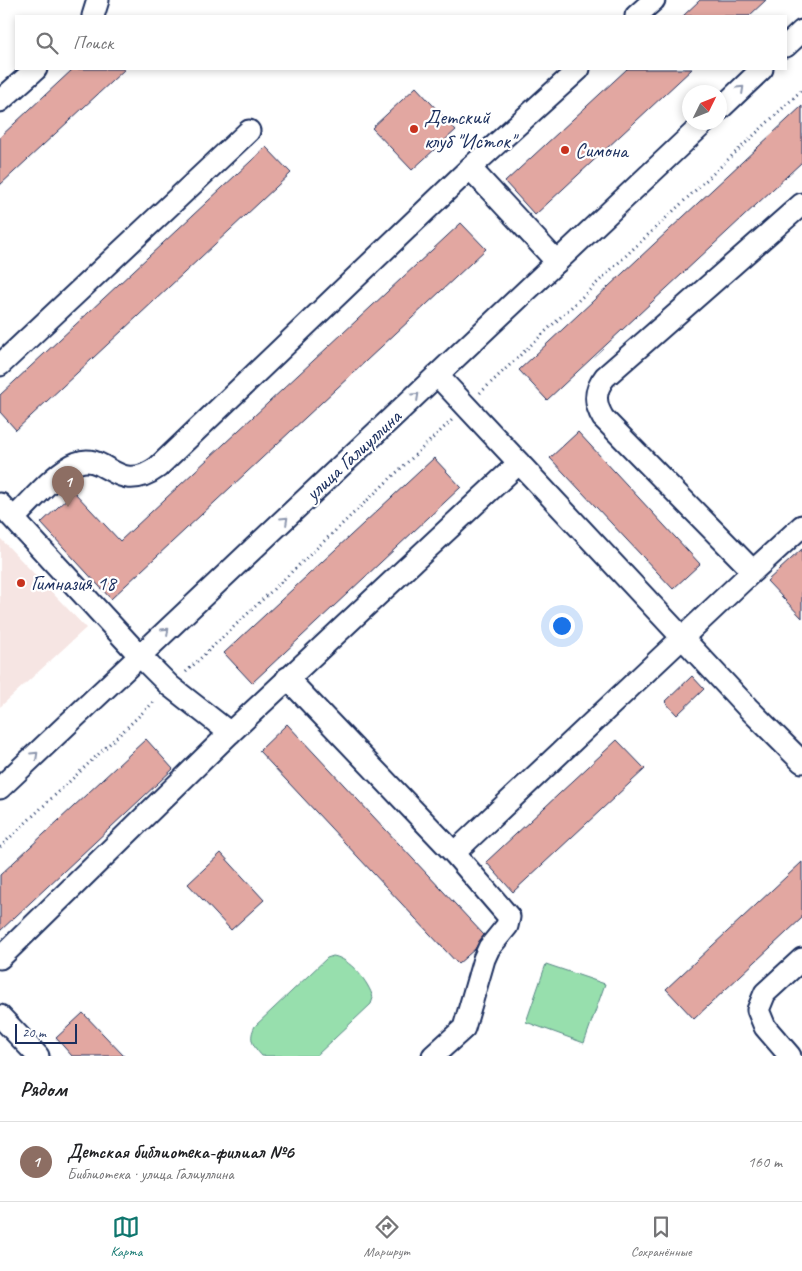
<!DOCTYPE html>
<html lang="ru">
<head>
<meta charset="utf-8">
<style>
  body { margin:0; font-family:Caveat,sans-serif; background:#f6f6f6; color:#202124 }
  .compass { position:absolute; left:682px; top:85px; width:45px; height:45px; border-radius:50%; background:#fff; box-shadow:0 2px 8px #0003; rotate:47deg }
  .scale { position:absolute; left:15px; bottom:12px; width:62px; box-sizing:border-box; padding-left:5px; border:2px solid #1b2f5e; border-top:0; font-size:14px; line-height:18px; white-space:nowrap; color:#1b2f5e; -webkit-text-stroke:4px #fff; paint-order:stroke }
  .you { position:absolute; left:561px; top:625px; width:18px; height:18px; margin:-12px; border:4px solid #fff; border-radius:50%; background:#1a73e8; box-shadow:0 0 0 8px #1a73e833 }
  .badge { display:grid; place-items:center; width:32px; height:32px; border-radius:50%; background:#0f766e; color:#fff; font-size:16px; font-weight:700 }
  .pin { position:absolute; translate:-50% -41px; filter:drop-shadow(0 1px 2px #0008) }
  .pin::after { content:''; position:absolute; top:26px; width:18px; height:15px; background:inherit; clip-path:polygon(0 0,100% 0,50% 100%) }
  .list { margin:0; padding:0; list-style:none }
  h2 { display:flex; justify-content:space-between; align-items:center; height:65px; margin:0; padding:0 20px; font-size:21px }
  h2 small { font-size:16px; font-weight:400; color:#757577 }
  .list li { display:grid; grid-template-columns:32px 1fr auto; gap:15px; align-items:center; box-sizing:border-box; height:80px; padding:0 20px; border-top:1px solid #e0e0e0 }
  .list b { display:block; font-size:19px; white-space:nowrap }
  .list p { margin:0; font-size:16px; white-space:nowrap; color:#757577 }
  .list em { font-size:16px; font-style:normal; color:#757577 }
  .icon { flex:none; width:28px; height:28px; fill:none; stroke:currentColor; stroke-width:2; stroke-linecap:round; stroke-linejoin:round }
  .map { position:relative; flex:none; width:802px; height:1056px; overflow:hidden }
  .search { position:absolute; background:#fff; box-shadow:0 2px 8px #0003; left:15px; right:15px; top:15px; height:55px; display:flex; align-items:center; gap:12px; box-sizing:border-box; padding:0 18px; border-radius:0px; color:#757577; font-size:19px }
  .sheet { height:145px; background:#fff }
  nav { display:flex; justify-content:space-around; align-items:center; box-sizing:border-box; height:70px; border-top:1px solid #e0e0e0; background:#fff; font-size:14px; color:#757577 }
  nav a { display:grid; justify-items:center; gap:2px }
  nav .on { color:#0f766e }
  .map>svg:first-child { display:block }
  .built { fill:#f6e5e3 }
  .green { fill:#97dfad; stroke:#598786 }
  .building { fill:#e2a7a1; stroke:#1b2f5e }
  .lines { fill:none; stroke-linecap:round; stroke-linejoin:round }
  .minor-casing { stroke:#1b2f5e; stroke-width:25 }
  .path { stroke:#1b2f5e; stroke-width:3; stroke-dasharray:1 4; stroke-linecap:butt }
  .minor { stroke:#fff; stroke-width:21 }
  .oneway { stroke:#8d97ae }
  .poi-dot { fill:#c8321e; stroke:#fff; stroke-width:2 }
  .labels { text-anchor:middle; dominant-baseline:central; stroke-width:4.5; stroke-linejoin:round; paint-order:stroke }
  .poi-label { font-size:21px; fill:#1b2f5e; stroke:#fff; text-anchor:start }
  .street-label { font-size:21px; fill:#1b2f5e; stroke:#fff }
</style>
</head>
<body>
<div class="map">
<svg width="802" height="1056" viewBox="0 0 802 1056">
  <rect width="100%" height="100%" fill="#fff"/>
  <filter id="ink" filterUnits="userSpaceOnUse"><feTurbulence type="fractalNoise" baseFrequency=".02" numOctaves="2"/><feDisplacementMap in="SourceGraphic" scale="10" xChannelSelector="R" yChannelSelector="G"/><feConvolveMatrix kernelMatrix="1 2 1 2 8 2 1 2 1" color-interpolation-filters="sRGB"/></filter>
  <g filter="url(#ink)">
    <path class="built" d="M0 538 86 628 0 707Z"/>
    <g class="green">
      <path d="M333 956C349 958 369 982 373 998L371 1004 316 1056H262C253 1046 248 1039 255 1026L327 958Z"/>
      <path d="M546 964 605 984 584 1043 526 1022Z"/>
    </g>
    <g class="building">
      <path d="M700 0H766L749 16H683Z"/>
      <path d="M73 69H125L0 185V137Z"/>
      <path d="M627 69H692L535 215 505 182Z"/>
      <path d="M416 87 456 130 412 170 372 128Z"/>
      <path d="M802 106V162L547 400 519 370Z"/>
      <path d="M266 147 291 173 16 430 0 412V395Z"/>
      <path d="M461 223 486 249 111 599 41 523 74 492 120 541Z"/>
      <path d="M578 432 700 564 673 589 550 458Z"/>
      <path d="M434 458 461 487 252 683 224 653Z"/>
      <path d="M802 549V618L767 581Z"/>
      <path d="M692 676 704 689 677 715 665 702Z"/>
      <path d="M287 724 484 935 475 949 458 964 259 751Z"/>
      <path d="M146 739 173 769 0 931V875Z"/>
      <path d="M617 740 645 769 513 892 486 862Z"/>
      <path d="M221 853 264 900 231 930 188 884Z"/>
      <path d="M802 862V918L694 1019 666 989Z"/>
      <path d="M83 1013 124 1056H72L56 1038Z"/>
    </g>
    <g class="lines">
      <g class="minor-casing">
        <g id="minor">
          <path d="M93 16 98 0"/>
          <path d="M636 16 654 0"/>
          <path d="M786 46 802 31"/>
          <path d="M0 101 36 69"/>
          <path d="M720 109 762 69"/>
          <path d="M470 168 557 262"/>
          <path d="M0 365 249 131"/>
          <path d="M437 375 748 708 802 762"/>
          <path d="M0 504 140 656 170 686 230 733 519 463"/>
          <path d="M14 518C31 502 56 471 77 463 106 451 117 497 158 467L470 168 579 69"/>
          <path d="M753 571 802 526"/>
          <path d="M287 678 454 853 509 917 507 926 489 948 484 959 464 1028 433 1056"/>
          <path d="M0 788 705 122"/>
          <path d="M454 853 753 571 603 418C594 403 594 391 605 377L802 204"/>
          <path d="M0 958 230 733"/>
          <path d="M0 1016 38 1056"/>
          <path d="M790 1056 765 1027 758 1010 765 993 802 959"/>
        </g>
      </g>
      <g class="path">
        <path d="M480 393 802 90"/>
        <path d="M186 672 452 420"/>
        <path d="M0 847 156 700"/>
      </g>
      <use href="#minor" class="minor"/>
    </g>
    <defs><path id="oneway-chevron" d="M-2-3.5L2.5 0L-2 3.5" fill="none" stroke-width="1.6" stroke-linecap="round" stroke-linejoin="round" transform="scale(1.25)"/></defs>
    <g class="oneway">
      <use href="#oneway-chevron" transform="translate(741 89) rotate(-43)"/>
      <use href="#oneway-chevron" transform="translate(416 396) rotate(-43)"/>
      <use href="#oneway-chevron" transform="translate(285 520) rotate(-43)"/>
      <use href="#oneway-chevron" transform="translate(166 631) rotate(-43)"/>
      <use href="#oneway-chevron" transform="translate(35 755) rotate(-43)"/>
    </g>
  </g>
  <g class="poi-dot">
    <circle cx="414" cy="129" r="5"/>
    <circle cx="565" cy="150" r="5"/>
    <circle cx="21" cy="583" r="5"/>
  </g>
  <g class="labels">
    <g class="poi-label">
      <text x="424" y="117">Детский<tspan x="424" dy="24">клуб "Исток"</tspan></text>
      <text x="575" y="150">Симона</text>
      <text x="31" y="583">Гимназия 18</text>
    </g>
    <g class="street-label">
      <text transform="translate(353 455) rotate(-43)">улица Галиуллина</text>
    </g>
  </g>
</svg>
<svg class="compass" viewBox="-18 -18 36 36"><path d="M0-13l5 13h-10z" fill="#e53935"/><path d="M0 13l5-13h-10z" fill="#757577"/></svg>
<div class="scale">20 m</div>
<div class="you"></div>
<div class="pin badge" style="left:68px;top:507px;background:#8d6e63">1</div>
<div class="search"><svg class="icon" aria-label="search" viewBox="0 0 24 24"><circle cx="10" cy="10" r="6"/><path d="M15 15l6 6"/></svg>Поиск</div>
</div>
<section class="sheet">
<h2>Рядом<small></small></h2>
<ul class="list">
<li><span class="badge" style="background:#8d6e63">1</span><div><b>Детская библиотека-филиал №6</b><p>Библиотека · улица Галиуллина</p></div><em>160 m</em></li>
</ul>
</section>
<nav>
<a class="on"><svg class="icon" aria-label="map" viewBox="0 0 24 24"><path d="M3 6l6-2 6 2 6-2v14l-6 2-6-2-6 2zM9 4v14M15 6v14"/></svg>Карта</a>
<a><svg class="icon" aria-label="directions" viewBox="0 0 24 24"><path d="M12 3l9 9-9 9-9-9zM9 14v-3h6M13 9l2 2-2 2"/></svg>Маршрут</a>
<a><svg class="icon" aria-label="saved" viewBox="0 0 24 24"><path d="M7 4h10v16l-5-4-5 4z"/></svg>Сохранённые</a>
</nav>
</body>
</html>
